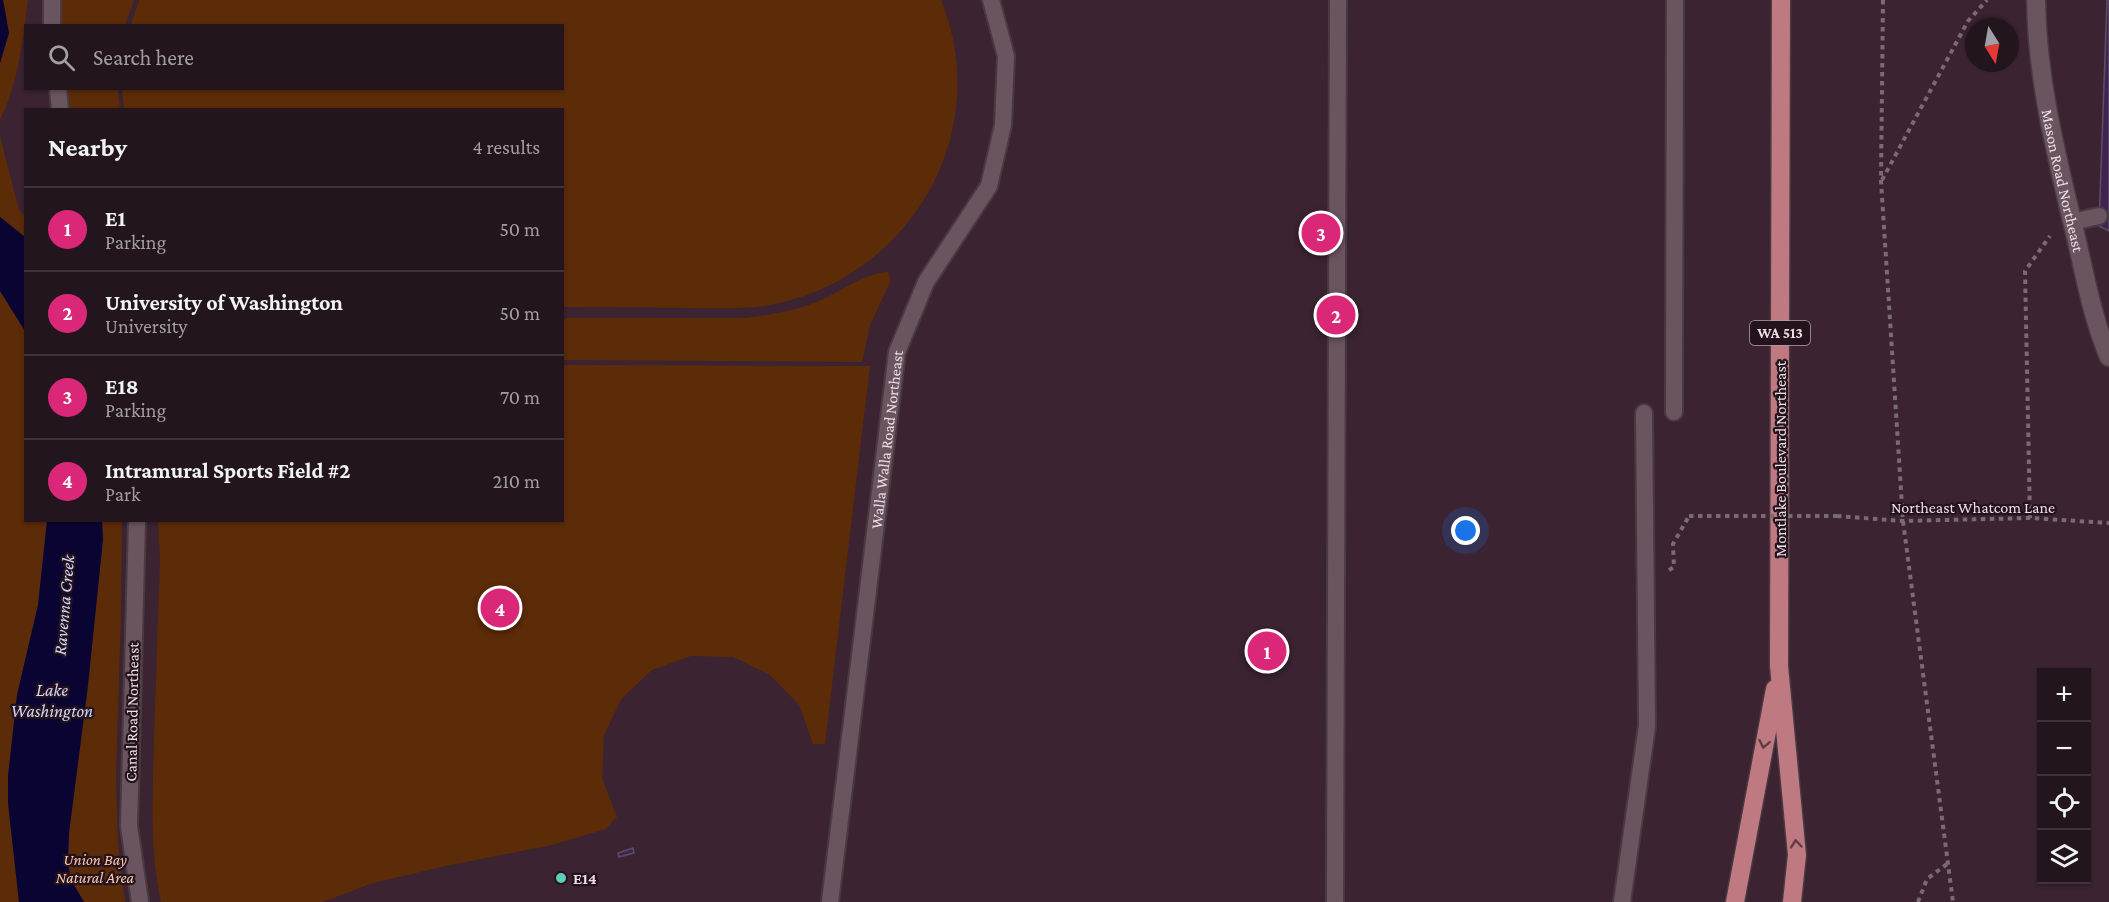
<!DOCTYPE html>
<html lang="en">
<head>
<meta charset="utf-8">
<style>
  body { margin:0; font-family:"Crimson Pro",serif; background:#2e222a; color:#f1f3f6 }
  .controls { position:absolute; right:18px; bottom:18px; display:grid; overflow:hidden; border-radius:0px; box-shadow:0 2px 4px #0004 }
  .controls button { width:54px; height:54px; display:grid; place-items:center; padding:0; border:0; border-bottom:2px solid #3f343b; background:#22151d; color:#f1f3f6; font:30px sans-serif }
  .compass { position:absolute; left:1965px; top:18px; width:54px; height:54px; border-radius:50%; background:#22151d; box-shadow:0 2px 4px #0004; rotate:169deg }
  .you { position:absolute; left:1466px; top:531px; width:21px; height:21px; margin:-15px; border:4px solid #fff; border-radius:50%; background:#1a73e8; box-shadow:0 0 0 9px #1a73e833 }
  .badge { display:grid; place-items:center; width:39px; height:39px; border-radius:50%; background:#db2777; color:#fff; font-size:20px; font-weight:700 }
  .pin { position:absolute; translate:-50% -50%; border:3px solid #fff; box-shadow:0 2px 6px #0006 }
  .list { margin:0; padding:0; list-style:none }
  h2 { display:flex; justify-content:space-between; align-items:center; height:78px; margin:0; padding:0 24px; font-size:26px }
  h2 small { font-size:20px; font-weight:400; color:#a29fa4 }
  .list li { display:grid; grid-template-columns:39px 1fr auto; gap:18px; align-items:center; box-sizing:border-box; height:84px; padding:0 24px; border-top:2px solid #3f343b }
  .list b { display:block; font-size:22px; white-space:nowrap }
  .list p { margin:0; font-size:20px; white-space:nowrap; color:#a29fa4 }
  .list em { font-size:20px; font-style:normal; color:#a29fa4 }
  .icon { flex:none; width:33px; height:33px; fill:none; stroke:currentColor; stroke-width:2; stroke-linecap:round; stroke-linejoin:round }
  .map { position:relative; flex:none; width:2109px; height:902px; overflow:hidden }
  .search { position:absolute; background:#22151d; box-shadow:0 2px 4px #0004; left:24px; top:24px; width:540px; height:66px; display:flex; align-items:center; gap:15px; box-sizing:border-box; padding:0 21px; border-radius:0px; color:#a29fa4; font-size:22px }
  .panel { position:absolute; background:#22151d; box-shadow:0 2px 4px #0004; left:24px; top:108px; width:540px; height:414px; border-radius:0px }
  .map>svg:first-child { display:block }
  .built { fill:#3b2331; fill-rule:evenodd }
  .green { fill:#5c2b08 }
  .water { fill:#0a0432 }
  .building { fill:#412352; stroke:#5b5063; stroke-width:1.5 }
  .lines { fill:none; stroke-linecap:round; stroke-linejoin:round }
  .lane-casing { stroke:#493a42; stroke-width:20 }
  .street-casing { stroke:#493a42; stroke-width:21 }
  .primary-casing { stroke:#493a42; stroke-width:21 }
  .path { stroke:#7a6a73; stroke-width:4; stroke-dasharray:4.5 4.5; stroke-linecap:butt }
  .lane { stroke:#6a5460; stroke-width:16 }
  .street { stroke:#6a5460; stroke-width:18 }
  .primary { stroke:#bf7980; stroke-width:18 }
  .path-bridge { stroke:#7a6a73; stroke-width:4; stroke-dasharray:4.5 4.5; stroke-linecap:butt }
  .oneway { stroke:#623c45 }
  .poi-dot { fill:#5dceb9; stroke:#24131d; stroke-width:2 }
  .labels { text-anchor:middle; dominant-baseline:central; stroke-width:4.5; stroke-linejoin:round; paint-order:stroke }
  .shield { fill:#24131d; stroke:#afa1a9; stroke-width:1.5 }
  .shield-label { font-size:15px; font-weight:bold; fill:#ebdee5 }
  .street-label { font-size:16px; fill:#ebdee5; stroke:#24131d }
  .park-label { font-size:16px; font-style:italic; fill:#fbc8ab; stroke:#24131d }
  .poi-label { font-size:16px; font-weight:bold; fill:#ebdee5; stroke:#24131d; text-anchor:start }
  .water-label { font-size:18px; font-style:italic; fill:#d2d7f8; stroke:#24131d }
</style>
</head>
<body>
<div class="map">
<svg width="2109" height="902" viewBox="0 0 2109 902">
  <rect width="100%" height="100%" fill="#2e1c27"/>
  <path class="built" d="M0 0H2109V902H0ZM26 26H562V88H26ZM1974 27H2010V63H1974ZM26 110H562V520H26ZM2042 672H2086V880H2042Z"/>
  <g class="green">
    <path d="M3 0H28C23 41 18 84 0 120V63L9 32Z"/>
    <path d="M62 0H134L125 25 62 26Z"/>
    <path d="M139 0H941C994 129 914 272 780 303 751 310 719 308 690 308 647 308 605 307 563 307L562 110H124L122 89 562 88V26L131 25Z"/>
    <path d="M66 89H118L120 109H68Z"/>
    <path d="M0 136 19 210 25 216V237L0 217Z"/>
    <path d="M888 272 891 280 870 325 862 362 563 360V321L566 318H745C771 315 794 311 819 301 842 291 862 274 888 272Z"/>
    <path d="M0 291 25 331 26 520 47 521 38 605 17 695 8 776V803L19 902H0Z"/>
    <path d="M563 365 870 366 825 744H813L799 705 770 675 733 657 691 656 652 670 621 699 604 736 602 778 617 817 606 829 552 845 446 866 373 883 323 902H161C149 849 153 792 154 738 156 679 158 619 160 560L158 521 562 520Z"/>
    <path d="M102 521H122L121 615 116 774 118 842 125 902H84L70 878 68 859 69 833 88 685 103 539Z"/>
  </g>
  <g class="water">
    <path d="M0 0H3L9 33 0 63Z"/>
    <path d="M0 217 25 237V331L0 291Z"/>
    <path d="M47 521H102L103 539 88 685 69 833 68 859 70 878 84 902H19L8 803V776L17 695 38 605Z"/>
  </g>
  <g class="building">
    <path d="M2107 0H2109V231L2099 226Z"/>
    <path d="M633 848 634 853 619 857 618 853Z"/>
  </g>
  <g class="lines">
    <g class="lane-casing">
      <g id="lane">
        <path d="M52 0V26"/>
        <path d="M58 88 60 110"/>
        <path d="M2072 222 2099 216"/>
        <path d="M1674 412 1675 0"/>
        <path d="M137 520 129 826 140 902"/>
        <path id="s1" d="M830 902 897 352 926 282 989 186 1003 125 1006 56 991 0"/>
        <path d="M1335 902 1338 0"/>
        <path d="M1622 902 1647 726 1644 413"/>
      </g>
    </g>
    <g class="street-casing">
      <g id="street">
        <path id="s2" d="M2036 0C2037 78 2055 149 2073 225 2084 269 2091 315 2109 357"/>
      </g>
    </g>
    <g class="primary-casing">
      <g id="primary">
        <path d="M1781 0 1779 666 1797 855 1792 902"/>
        <path d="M1735 902 1775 689"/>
      </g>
    </g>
    <g class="path">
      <path d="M1883 0 1881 181 1903 521 1953 902"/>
      <path d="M1882 180 1968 21 1987 0"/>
      <path d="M1837 516 1903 521 2030 518 2109 523"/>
      <path d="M2030 518 2025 271 2050 236"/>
      <path d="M1669 570 1674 567 1673 544 1689 516"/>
      <path d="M1918 902 1927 879 1947 864"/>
    </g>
    <use href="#lane" class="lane"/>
    <use href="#street" class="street"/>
    <use href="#primary" class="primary"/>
    <path class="path-bridge" d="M1689 516H1837"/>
  </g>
  <defs><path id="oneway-chevron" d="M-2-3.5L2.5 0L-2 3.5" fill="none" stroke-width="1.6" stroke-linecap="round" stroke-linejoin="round" transform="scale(1.5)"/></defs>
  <g class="oneway">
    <use href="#oneway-chevron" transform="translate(1764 744) rotate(101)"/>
    <use href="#oneway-chevron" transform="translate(1796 844) rotate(-95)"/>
  </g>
  <circle class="poi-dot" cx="561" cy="878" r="6"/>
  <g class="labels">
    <rect class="shield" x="1750" y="321" width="60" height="24" rx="4.5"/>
    <g class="shield-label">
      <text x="1780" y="333">WA 513</text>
    </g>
    <g class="street-label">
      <text stroke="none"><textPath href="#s2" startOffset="183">Mason Road Northeast</textPath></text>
      <text stroke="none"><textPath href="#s1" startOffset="466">Walla Walla Road Northeast</textPath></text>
      <text transform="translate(1780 459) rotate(-90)">Montlake Boulevard Northeast</text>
      <text x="1973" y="507">Northeast Whatcom Lane</text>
      <text transform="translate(132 712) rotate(-89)">Canal Road Northeast</text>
    </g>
    <g class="park-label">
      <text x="95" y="859">Union Bay<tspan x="95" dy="18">Natural Area</tspan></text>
    </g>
    <g class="poi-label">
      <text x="573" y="878">E14</text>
    </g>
    <g class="water-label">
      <text transform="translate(64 605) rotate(-85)">Ravenna Creek</text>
      <text x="52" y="690">Lake<tspan x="52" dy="21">Washington</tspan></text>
    </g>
  </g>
</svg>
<div class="controls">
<button>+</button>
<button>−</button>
<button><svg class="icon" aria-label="locate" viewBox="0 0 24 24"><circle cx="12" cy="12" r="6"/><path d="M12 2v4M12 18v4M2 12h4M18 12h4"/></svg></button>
<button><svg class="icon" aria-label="layers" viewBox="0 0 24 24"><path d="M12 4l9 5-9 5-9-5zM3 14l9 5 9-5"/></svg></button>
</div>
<svg class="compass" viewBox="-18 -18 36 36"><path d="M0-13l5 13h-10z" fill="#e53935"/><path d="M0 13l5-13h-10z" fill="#a29fa4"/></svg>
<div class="you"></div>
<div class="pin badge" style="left:1267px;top:651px">1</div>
<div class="pin badge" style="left:1336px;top:315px">2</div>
<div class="pin badge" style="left:1321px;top:233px">3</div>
<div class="pin badge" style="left:500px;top:608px">4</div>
<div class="search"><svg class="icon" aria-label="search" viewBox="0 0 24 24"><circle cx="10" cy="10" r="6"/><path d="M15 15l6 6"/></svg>Search here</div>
<section class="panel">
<h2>Nearby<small>4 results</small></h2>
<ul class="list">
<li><span class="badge">1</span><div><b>E1</b><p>Parking</p></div><em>50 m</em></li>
<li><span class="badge">2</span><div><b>University of Washington</b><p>University</p></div><em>50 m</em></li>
<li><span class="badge">3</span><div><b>E18</b><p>Parking</p></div><em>70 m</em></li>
<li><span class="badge">4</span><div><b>Intramural Sports Field #2</b><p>Park</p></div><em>210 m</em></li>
</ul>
</section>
</div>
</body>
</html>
